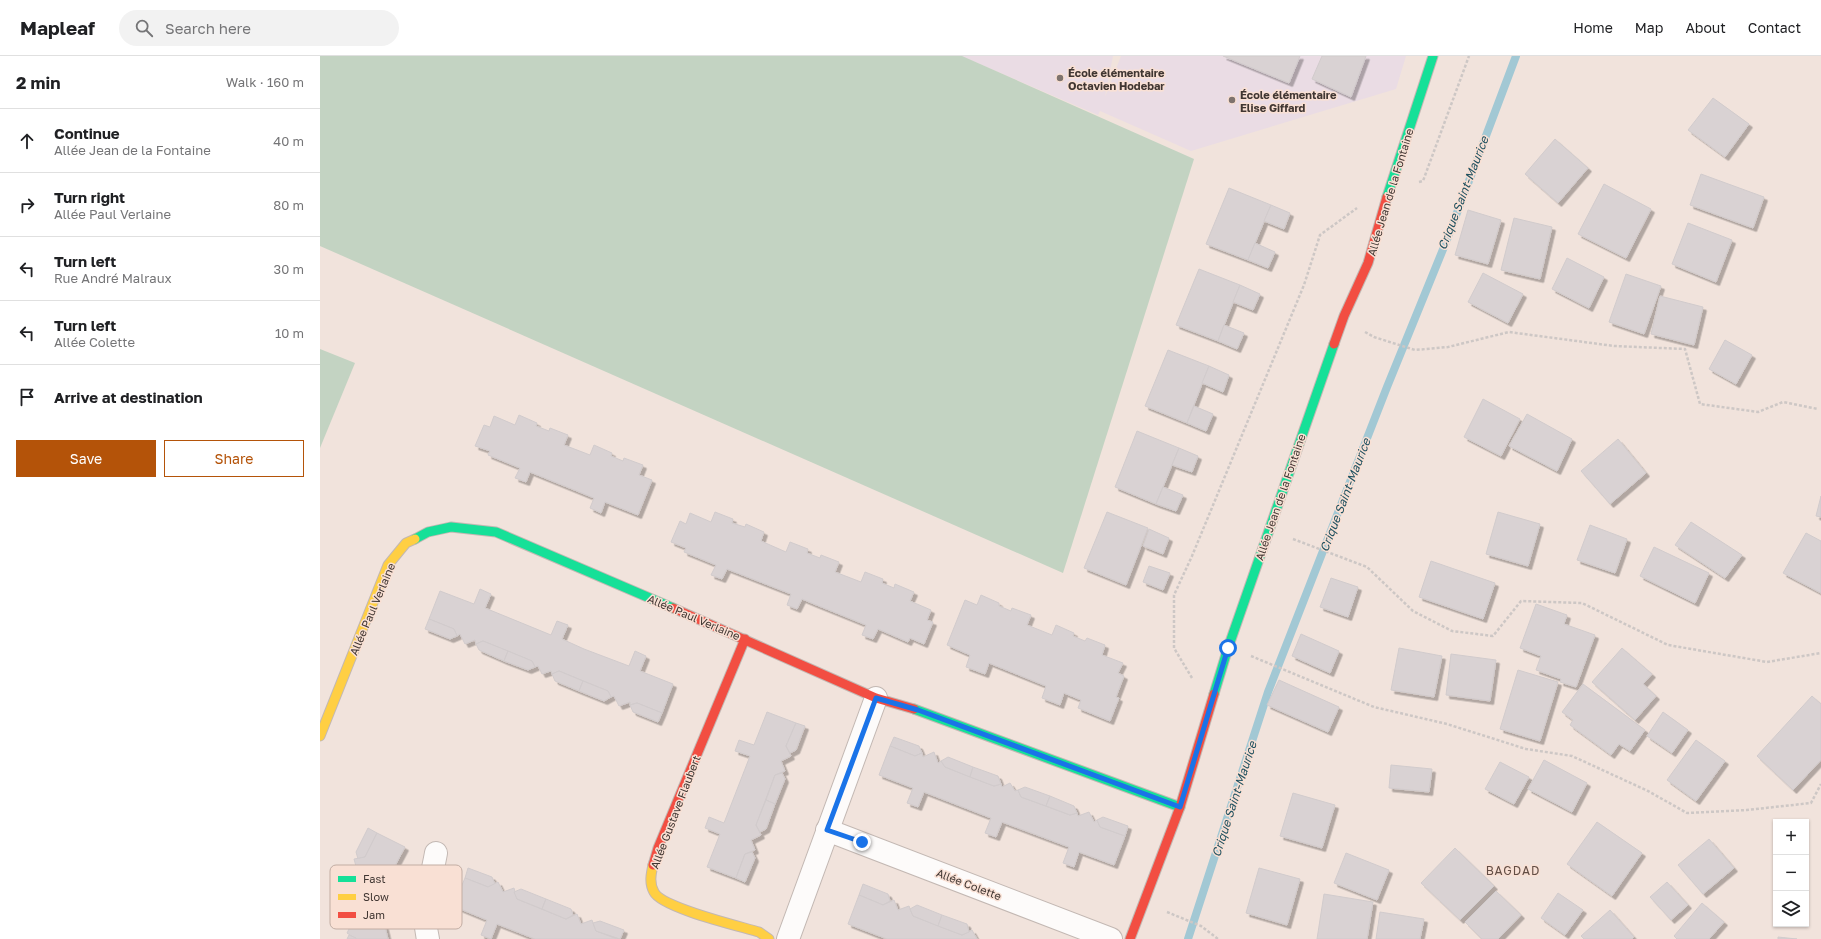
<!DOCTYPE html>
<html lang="en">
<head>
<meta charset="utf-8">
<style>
  body { margin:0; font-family:"Golos Text",sans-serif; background:#f2f2f2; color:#202124 }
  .controls { position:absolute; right:12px; bottom:12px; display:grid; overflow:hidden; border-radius:0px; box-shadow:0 1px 3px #0004 }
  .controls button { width:36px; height:36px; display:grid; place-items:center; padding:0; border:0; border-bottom:1px solid #e0e0e0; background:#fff; color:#202124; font:20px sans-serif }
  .stop { position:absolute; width:12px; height:12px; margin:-9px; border:3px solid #1a73e8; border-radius:50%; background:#fff }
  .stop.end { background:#1a73e8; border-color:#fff; box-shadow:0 1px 4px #0008 }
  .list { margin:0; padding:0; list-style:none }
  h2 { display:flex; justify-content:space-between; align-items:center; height:52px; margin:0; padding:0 16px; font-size:17px }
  h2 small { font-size:13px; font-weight:400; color:#757577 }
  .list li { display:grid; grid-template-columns:26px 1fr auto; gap:12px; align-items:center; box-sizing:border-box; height:64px; padding:0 16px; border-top:1px solid #e0e0e0 }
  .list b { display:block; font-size:15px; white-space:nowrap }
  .list p { margin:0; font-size:13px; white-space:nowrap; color:#757577 }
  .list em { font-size:13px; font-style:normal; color:#757577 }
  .actions { display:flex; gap:8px; padding:12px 16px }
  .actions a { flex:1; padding:9px 0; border:1px solid #b45309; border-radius:0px; text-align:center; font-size:14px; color:#b45309 }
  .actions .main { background:#b45309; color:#fff }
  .icon { flex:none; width:22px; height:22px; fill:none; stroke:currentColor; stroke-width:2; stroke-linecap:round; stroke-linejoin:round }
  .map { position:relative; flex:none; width:1501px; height:883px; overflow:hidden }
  header { display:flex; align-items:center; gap:24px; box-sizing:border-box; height:56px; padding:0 20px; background:#fff; border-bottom:1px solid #e0e0e0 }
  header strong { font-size:19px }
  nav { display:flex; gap:22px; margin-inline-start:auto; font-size:14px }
  .search { width:280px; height:36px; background:#f2f2f2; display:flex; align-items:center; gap:10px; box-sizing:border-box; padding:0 14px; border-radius:22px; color:#757577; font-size:15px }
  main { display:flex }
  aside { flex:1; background:#fff }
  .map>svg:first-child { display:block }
  .education { fill:#eadce4 }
  .green { fill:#c3d3c2 }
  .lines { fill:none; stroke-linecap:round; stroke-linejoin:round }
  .stream { stroke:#a2c8d4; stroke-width:8 }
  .building { fill:#d9d2d3; stroke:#d1cbcc; filter:url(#shadow) }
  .street-casing { stroke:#c3b8b3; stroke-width:24 }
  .fast-casing { stroke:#c3b8b3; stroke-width:11 }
  .slow-casing { stroke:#c3b8b3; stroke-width:11 }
  .jam-casing { stroke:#c3b8b3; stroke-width:11 }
  .path { stroke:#cdc7c5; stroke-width:2.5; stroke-dasharray:3 2; stroke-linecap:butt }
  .street { stroke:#fdfbfa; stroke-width:22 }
  .fast { stroke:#16e098; stroke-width:9 }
  .slow { stroke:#ffcf43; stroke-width:9 }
  .jam { stroke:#f24e42; stroke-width:9 }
  .route { stroke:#1a73e8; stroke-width:5 }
  .poi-dot { fill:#7e736e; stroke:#f9e0d4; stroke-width:1.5 }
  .labels { text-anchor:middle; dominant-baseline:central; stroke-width:3; stroke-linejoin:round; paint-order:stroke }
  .poi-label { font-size:11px; font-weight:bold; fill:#403632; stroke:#f9e0d4; text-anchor:start }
  .street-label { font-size:11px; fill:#403632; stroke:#f9e0d4 }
  .water-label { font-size:12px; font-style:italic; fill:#205261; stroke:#f9e0d4 }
  .neighbourhood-label { font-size:12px; letter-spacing:1px; fill:#634e45; stroke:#f9e0d4 }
  .key { fill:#f9e0d4; stroke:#c2ada3; stroke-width:1 }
  .key-label { font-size:11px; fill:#403632 }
</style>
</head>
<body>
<header>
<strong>Mapleaf</strong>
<div class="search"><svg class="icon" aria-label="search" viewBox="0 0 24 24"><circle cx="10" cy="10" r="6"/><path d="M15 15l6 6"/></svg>Search here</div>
<nav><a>Home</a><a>Map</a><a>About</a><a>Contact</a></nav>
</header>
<main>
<aside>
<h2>2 min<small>Walk · 160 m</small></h2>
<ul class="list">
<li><svg class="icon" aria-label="ahead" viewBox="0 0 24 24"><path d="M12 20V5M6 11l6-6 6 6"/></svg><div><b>Continue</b><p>Allée Jean de la Fontaine</p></div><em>40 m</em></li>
<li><svg class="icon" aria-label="right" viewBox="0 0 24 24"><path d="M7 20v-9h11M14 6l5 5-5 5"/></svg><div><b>Turn right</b><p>Allée Paul Verlaine</p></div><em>80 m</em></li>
<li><svg class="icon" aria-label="left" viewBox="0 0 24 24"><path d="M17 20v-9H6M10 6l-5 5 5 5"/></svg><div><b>Turn left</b><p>Rue André Malraux</p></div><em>30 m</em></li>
<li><svg class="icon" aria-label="left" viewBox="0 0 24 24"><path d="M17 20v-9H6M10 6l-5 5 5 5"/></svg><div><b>Turn left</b><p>Allée Colette</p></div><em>10 m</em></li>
<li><svg class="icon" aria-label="arrive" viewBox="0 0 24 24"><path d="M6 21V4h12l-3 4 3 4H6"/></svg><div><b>Arrive at destination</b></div></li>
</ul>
<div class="actions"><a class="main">Save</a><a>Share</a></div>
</aside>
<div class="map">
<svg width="1501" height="883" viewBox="0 0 1501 883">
  <defs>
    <filter id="shadow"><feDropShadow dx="3.5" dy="3.5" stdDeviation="0" flood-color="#0004"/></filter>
  </defs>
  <rect width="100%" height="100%" fill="#f1e3dc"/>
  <path class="education" d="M641 0H793L785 41 801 0H1086L1076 33 871 95 780 55 778 59Z"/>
  <g class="green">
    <path d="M0 0H642L874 103 743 517 0 190Z"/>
    <path d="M0 293 35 307 0 392Z"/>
  </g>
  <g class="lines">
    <path class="stream" d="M868 883 948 636 1067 331 1126 186 1196 0"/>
  </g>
  <g class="building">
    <path d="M903 0H980L969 27Z"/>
    <path d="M1002 0H1046L1031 41 992 23Z"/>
    <path d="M1393 42 1429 68 1405 101 1368 74Z"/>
    <path d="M1235 83 1268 112 1238 147 1205 118Z"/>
    <path d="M1381 118 1444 141 1433 172 1370 149Z"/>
    <path d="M1284 128 1331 153 1306 202 1258 178Z"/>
    <path d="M909 132 951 149 928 204 886 188Z"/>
    <path d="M951 149 970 157 964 173 944 165Z"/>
    <path d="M1148 154 1181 164 1168 208 1135 199Z"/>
    <path d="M1194 162 1232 171 1220 223 1181 214Z"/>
    <path d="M1368 167 1412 184 1396 226 1352 208Z"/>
    <path d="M935 187 955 196 948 212 928 204Z"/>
    <path d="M1247 202 1284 221 1269 252 1232 233Z"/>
    <path d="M879 213 920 229 898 285 856 269Z"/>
    <path d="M1163 217 1203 238 1188 267 1148 246Z"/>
    <path d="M1306 218 1341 230 1324 278 1289 266Z"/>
    <path d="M920 229 940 238 933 254 913 246Z"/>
    <path d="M1340 240 1383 251 1374 289 1331 278Z"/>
    <path d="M904 269 924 277 917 293 898 285Z"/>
    <path d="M1405 284 1432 299 1416 328 1389 313Z"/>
    <path d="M848 294 889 310 867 367 825 350Z"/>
    <path d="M889 310 909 319 903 336 882 327Z"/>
    <path d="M1163 343 1200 363 1181 400 1144 381Z"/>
    <path d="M874 350 893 358 886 375 867 367Z"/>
    <path d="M1207 358 1252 383 1237 415 1189 390Z"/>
    <path d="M199 359 217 367 216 370 229 375 230 372 248 379 244 389 270 399 274 389 292 397 291 400 303 405 304 402 323 409 319 419 332 424 318 459 285 446 281 457 270 452 274 442 210 416 206 426 195 422 200 412 168 399 170 395 155 390 164 369 170 371 174 360 195 369Z"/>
    <path d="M817 375 859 392 836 448 795 431Z"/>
    <path d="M1298 383 1326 417 1290 448 1261 415Z"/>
    <path d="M859 392 878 400 872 416 852 409Z"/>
    <path d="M843 431 863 439 856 455 836 448Z"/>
    <path d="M1501 440V461L1496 460Z"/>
    <path d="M395 456 413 463 412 467 425 471 426 468 444 476 441 485 466 496 470 486 488 493 487 497 500 502 501 499 519 506 515 516 541 526 545 516 563 523 562 527 574 532 575 528 594 536 590 545 611 554 607 564 613 566 604 588 590 582 588 586 558 573 553 583 542 579 546 569 494 548 482 543 477 553 467 549 471 538 407 513 402 523 391 519 396 509 364 496 366 492 351 486 360 465 366 468 370 457 391 466Z"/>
    <path d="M787 456 828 472 806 529 764 512Z"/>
    <path d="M1178 456 1220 468 1208 510 1166 498Z"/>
    <path d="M1371 466 1422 499 1405 522 1355 489Z"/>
    <path d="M1270 469 1307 483 1295 517 1257 504Z"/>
    <path d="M829 473 849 482 843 498 823 490Z"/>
    <path d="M1486 477 1501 485V537L1463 517Z"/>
    <path d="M1334 491 1389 517 1375 547 1320 520Z"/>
    <path d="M1111 505 1175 527 1163 563 1099 541Z"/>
    <path d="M829 510 850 517 843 534 823 526Z"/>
    <path d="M1011 522 1038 531 1028 561 1000 551Z"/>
    <path d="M160 533 171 538 165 552 231 579 237 565 248 569 242 583 264 593 309 610 315 595 326 600 320 615 353 628 342 657 317 647 310 649V646L299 650 294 640 291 641 288 635 239 615 232 618 231 615 222 618 218 610 215 611 212 605 163 585 156 588 155 584 145 588 140 578 137 580 134 573 109 563 120 535 154 548Z"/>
    <path d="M661 539 679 547V550L691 555 692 552 711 559 707 569 732 579 736 569 754 577 753 580 765 585 767 582 785 589 782 599 803 607 798 617 804 620 796 641 799 642 790 665 758 652 761 644 744 637 740 649 722 642 726 630 669 607 665 618 646 611 650 599 627 589 645 544 657 549Z"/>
    <path d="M1216 548 1247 559 1244 568 1275 579 1256 631 1240 626 1241 623 1216 614 1221 600 1200 592Z"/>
    <path d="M109 563 134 573 137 580 130 583 105 573Z"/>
    <path d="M981 578 1019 595 1010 617 972 600Z"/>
    <path d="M163 585 188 595 184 605 159 594 156 588Z"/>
    <path d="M1079 592 1122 600 1114 641 1071 634Z"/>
    <path d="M1302 592 1332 618 1323 628 1336 640 1315 664 1272 626Z"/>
    <path d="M188 595 212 605 215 611 208 614 184 605Z"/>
    <path d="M1131 598 1176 604 1170 645 1126 639Z"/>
    <path d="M1198 614 1238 626 1220 685 1180 673Z"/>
    <path d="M239 615 263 625 259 635 235 625 232 618Z"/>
    <path d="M959 624 1019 651 1008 676 947 649Z"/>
    <path d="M263 625 288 635 291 641 284 645 259 635Z"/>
    <path d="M1263 628 1325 674 1310 695 1299 688 1291 699 1250 669 1253 664 1242 656Z"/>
    <path d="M1492 640 1501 648V704L1473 734 1437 700Z"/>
    <path d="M317 647 342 657 338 666 313 656 310 649Z"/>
    <path d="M447 656 476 667 466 690 471 700 461 705 465 715 455 719 436 769 441 779 431 784 435 794 425 798 416 822 387 811 400 778 385 772 389 761 404 767 430 700 415 695 419 684 434 689Z"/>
    <path d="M1343 656 1368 674 1352 697 1327 680Z"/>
    <path d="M476 667 485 670 476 694 470 697 466 690Z"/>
    <path d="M574 681 599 690 602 697 595 700 570 690Z"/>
    <path d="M1376 684 1405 705 1376 745 1347 724Z"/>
    <path d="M570 690 595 700 602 697 603 701 614 696 618 707 621 705 625 711 674 730 681 728 682 731 690 727 695 735 698 734 701 741 750 759 757 757 758 760 769 756 774 766 777 764 780 771 805 780 794 809 759 796 754 811 743 807 749 791 682 766 676 781 665 777 671 762 604 736 598 751 587 747 593 732 559 719Z"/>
    <path d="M628 701 653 711 650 721 625 711 621 705Z"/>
    <path d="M1224 704 1267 727 1252 756 1208 733Z"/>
    <path d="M1180 706 1209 721 1194 748 1165 733Z"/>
    <path d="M1071 709 1112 713 1109 736 1069 732Z"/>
    <path d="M653 711 678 720 681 728 674 730 650 721Z"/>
    <path d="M462 717 465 723 455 748 446 744 455 719Z"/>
    <path d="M705 731 730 740 726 750 701 741 698 734Z"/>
    <path d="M973 737 1015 749 1002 792 960 780Z"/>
    <path d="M730 740 754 750 757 757 750 759 726 750Z"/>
    <path d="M446 744 455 748 446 773 440 776 436 769Z"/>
    <path d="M783 761 808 770 805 780 780 771 777 764Z"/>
    <path d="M1277 766 1322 797 1292 840 1247 808Z"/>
    <path d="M48 772 57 777 45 801 38 803 36 796Z"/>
    <path d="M57 777 85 791 58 842 68 883H36L27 877 32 867 22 861 28 852 25 850 28 843 27 836 30 828 27 818 37 814 34 803 45 801Z"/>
    <path d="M1389 783 1414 812 1383 838 1358 809Z"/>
    <path d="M1135 792 1174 830 1140 864 1101 827Z"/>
    <path d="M432 796 435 802 425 826 416 822 425 798Z"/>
    <path d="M1026 797 1069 814 1057 844 1014 827Z"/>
    <path d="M148 812 172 821 175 828 168 831 145 822Z"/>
    <path d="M939 812 980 823 967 869 926 857Z"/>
    <path d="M145 822 168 831 178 826 183 836 194 832 197 843 246 863 257 858 261 868 272 864 276 875 297 883H215L177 868 171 883 161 879 167 864 133 850Z"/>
    <path d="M1347 826 1368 849 1351 864 1330 841Z"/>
    <path d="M543 828 568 838 570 845 563 849 539 839Z"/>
    <path d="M201 833 226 843 222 853 197 843 194 836Z"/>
    <path d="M1176 835 1201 859 1178 883H1162L1145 866Z"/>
    <path d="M1238 837 1263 854 1245 879 1221 862Z"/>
    <path d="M1004 838 1053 846 1047 883H997Z"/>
    <path d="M539 839 563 849 574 844 578 854 589 850 593 860 642 879 652 874 657 883H567L528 868Z"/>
    <path d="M226 843 251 853 253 859 246 863 222 853Z"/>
    <path d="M1382 847 1404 866 1389 883H1357L1354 880Z"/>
    <path d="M597 849 622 859 618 870 593 860 590 853Z"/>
    <path d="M1290 854 1314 881 1312 883H1264L1261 880Z"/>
    <path d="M1060 856 1104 863 1100 883H1056Z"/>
    <path d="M622 859 647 868 649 876 642 879 618 870Z"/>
    <path d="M280 865 304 874 300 883 276 875 273 867Z"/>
    <path d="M29 879 36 882V883H27Z"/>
    <path d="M1458 881 1477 883H1458Z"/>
  </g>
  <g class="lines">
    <g class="street-casing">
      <g id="street">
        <path d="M507 774 791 883"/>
        <path d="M108 883C101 856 111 825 116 797"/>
        <path d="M468 883 556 642"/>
      </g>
    </g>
    <g class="fast-casing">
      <g id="fast">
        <path d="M1067 141 1113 0"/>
        <path d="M95 483 108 476 131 471 176 476 353 552"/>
        <path d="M894 638 908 592 1014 288"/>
        <path d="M594 653 860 751"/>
      </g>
    </g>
    <g class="slow-casing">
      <g id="slow">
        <path d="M0 680 68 509 86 487 95 483"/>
        <path d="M333 809C331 818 329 827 334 836 342 852 419 870 439 876L449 883"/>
      </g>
    </g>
    <g class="jam-casing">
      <g id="jam">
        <path d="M1014 288 1024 260 1048 207 1067 141"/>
        <path d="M353 552 556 642 594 653"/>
        <path d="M333 809 338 792 425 583"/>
        <path d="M810 883 860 751 894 638"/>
      </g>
    </g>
    <g class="path">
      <path d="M1099 126 1103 125 1149 0"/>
      <path d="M1045 276 1054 281 1095 294 1128 291 1189 276 1294 290 1365 293 1380 348 1438 356 1463 346 1498 353"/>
      <path d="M973 483 1047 511 1093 555 1132 575 1173 580 1201 545 1262 547 1348 589 1447 606 1501 597"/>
      <path d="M931 600 1054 651 1127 668 1206 693 1252 700 1328 735 1367 757 1427 754 1491 747 1501 728"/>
      <path d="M872 622 854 592V539L872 500 984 229 1000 179 1037 152"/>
      <path d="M847 856 881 870 898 883"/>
    </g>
    <use href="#street" class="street"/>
    <use href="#fast" class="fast"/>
    <use href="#slow" class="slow"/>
    <use href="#jam" class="jam"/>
  </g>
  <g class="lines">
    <path class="route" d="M542 786 507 774 556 642 598 654 860 751 908 592"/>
  </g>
  <g class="poi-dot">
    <circle cx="740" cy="22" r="4"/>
    <circle cx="912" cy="44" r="4"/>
  </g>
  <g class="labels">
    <g class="poi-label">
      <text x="748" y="16">École élémentaire<tspan x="748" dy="13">Octavien Hodebar</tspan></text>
      <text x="920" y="38">École élémentaire<tspan x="920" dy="13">Elise Giffard</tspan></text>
    </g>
    <g class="street-label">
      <text transform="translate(1070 136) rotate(-73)">Allée Jean de la Fontaine</text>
      <text transform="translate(960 441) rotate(-71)">Allée Jean de la Fontaine</text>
      <text transform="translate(52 553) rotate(-67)">Allée Paul Verlaine</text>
      <text transform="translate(374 561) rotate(23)">Allée Paul Verlaine</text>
      <text transform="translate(355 756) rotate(-69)">Allée Gustave Flaubert</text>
      <text transform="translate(649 828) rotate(21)">Allée Colette</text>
    </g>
    <g class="water-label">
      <text transform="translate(1143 137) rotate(-69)">Crique Saint-Maurice</text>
      <text transform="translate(1025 439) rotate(-69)">Crique Saint-Maurice</text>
      <text transform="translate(914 743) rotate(-72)">Crique Saint-Maurice</text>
    </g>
    <g class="neighbourhood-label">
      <text x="1193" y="814">BAGDAD</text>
    </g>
  </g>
  <rect x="10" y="809" width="132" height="64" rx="6" class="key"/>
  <rect x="18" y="820" width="18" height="6" fill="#16e098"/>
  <rect x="18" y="838" width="18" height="6" fill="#ffcf43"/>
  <rect x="18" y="856" width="18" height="6" fill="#f24e42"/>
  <g class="key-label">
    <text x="43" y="827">Fast</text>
    <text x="43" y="845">Slow</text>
    <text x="43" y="863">Jam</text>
  </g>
</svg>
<div class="controls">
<button>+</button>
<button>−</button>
<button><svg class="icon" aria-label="layers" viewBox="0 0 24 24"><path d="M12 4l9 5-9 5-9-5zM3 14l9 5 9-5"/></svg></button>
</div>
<div class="stop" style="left:908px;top:592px"></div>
<div class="stop end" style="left:542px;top:786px"></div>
</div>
</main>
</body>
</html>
